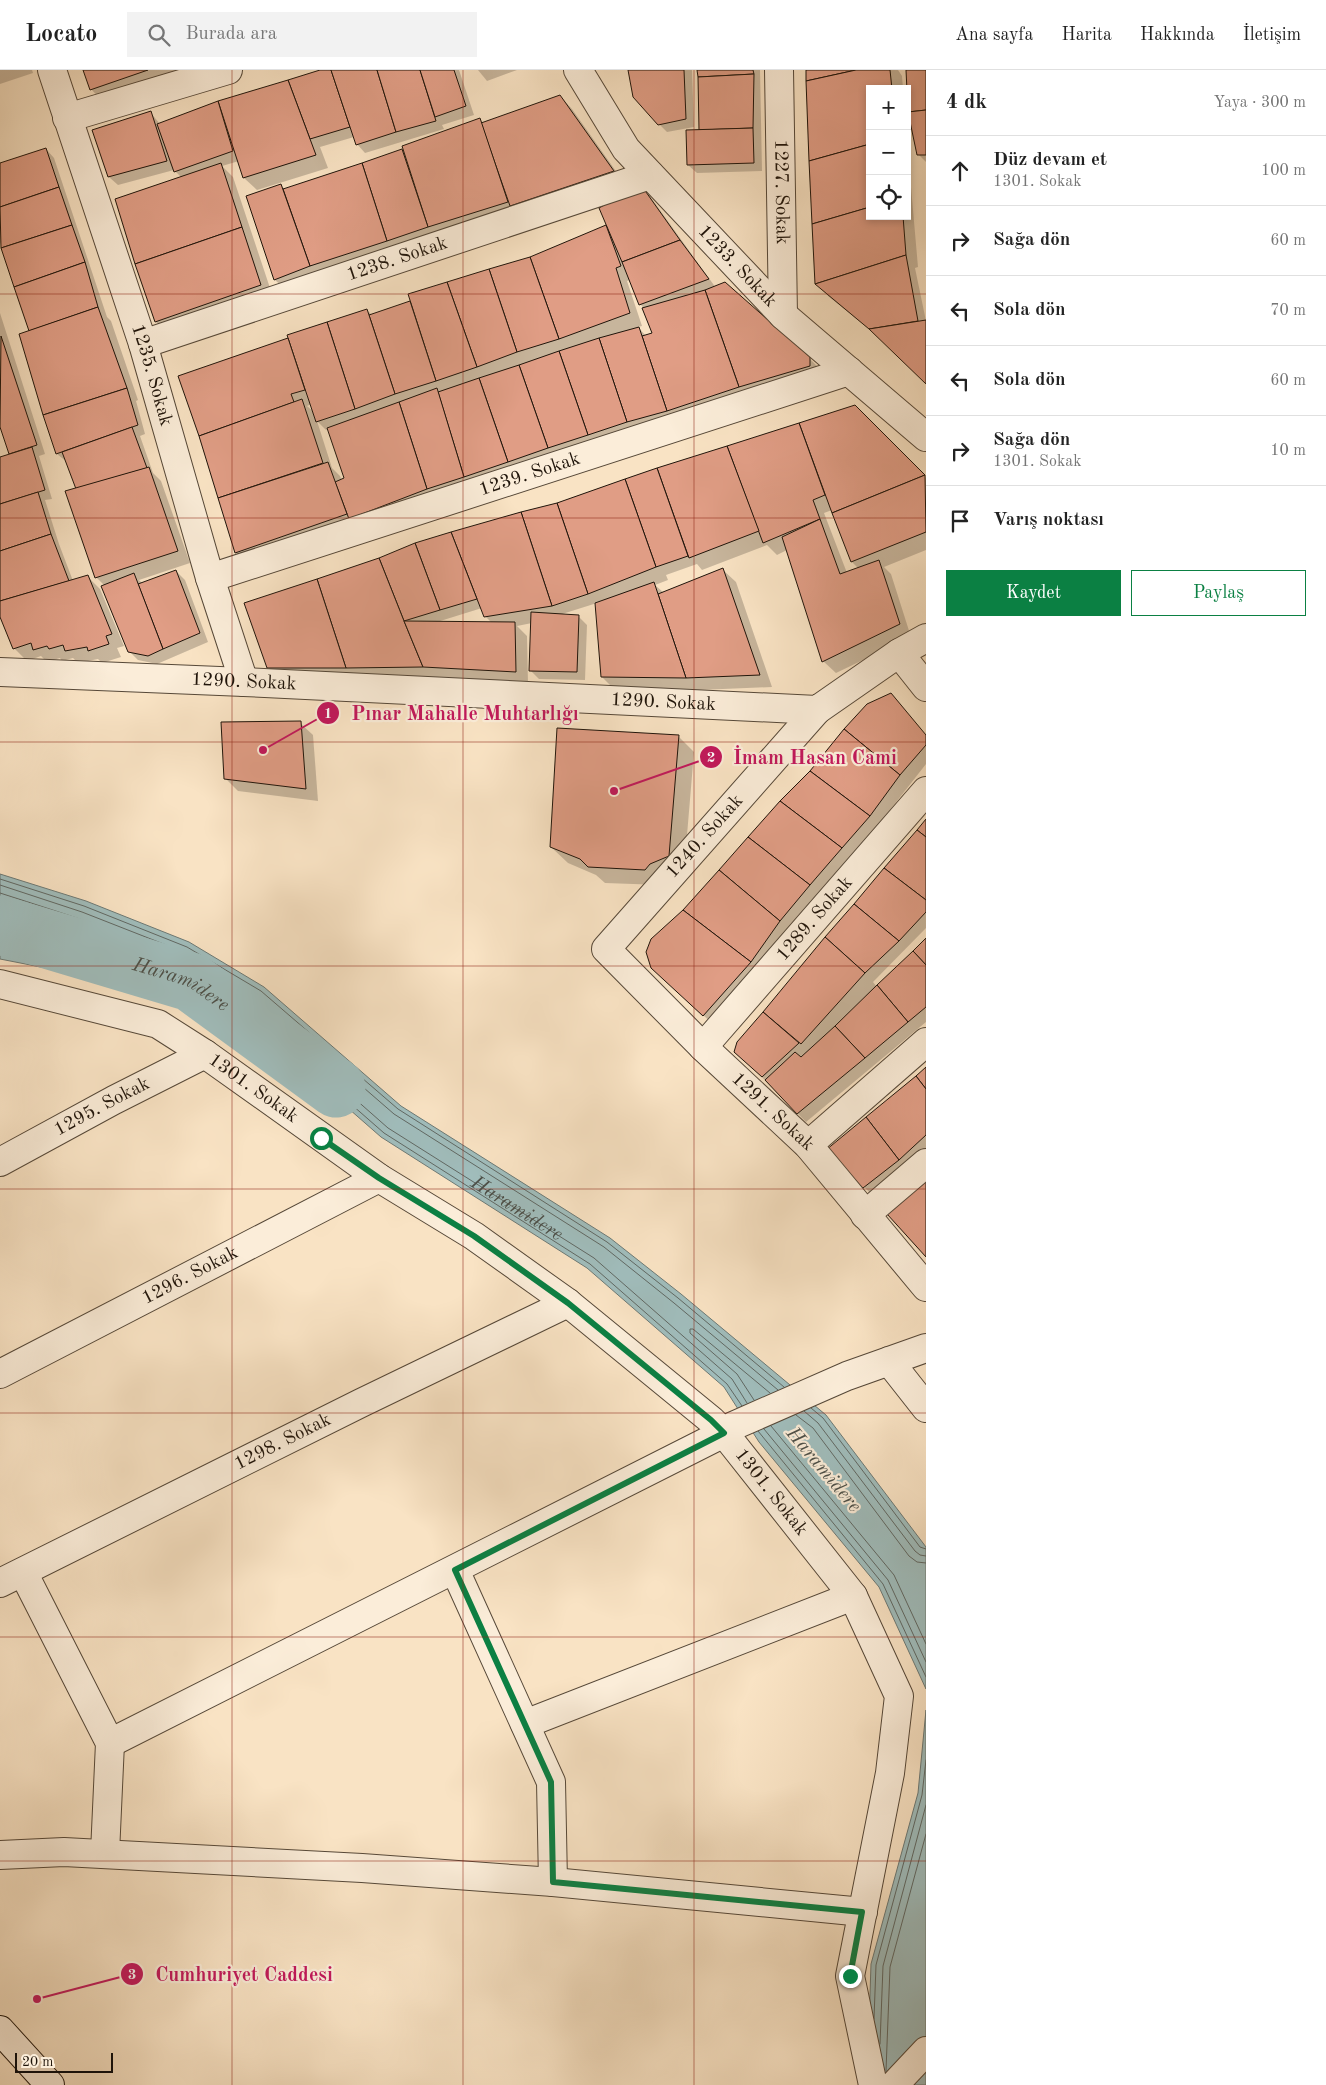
<!DOCTYPE html>
<html lang="tr">
<head>
<meta charset="utf-8">
<style>
  body { margin:0; font-family:"Old Standard TT",serif; background:#f2f2f2; color:#222 }
  .controls { position:absolute; right:15px; top:15px; display:grid; overflow:hidden; border-radius:0px; box-shadow:0 2px 8px #0003 }
  .controls button { width:45px; height:45px; display:grid; place-items:center; padding:0; border:0; border-bottom:1px solid #e0e0e0; background:#fff; color:#222; font:25px sans-serif }
  .scale { position:absolute; left:15px; bottom:12px; width:98px; box-sizing:border-box; padding-left:5px; border:2px solid #1f140a; border-top:0; font-size:14px; line-height:18px; white-space:nowrap; color:#1f140a; -webkit-text-stroke:4px #fbedd9; paint-order:stroke }
  .stop { position:absolute; width:15px; height:15px; margin:-11px; border:4px solid #0b8043; border-radius:50%; background:#fff }
  .stop.end { background:#0b8043; border-color:#fff; box-shadow:0 1px 5px #0008 }
  .list { margin:0; padding:0; list-style:none }
  h2 { display:flex; justify-content:space-between; align-items:center; height:65px; margin:0; padding:0 20px; font-size:21px }
  h2 small { font-size:16px; font-weight:400; color:#767676 }
  .list li { display:grid; grid-template-columns:32px 1fr auto; gap:15px; align-items:center; box-sizing:border-box; height:70px; padding:0 20px; border-top:1px solid #e0e0e0 }
  .list b { display:block; font-size:19px; white-space:nowrap }
  .list p { margin:0; font-size:16px; white-space:nowrap; color:#767676 }
  .list em { font-size:16px; font-style:normal; color:#767676 }
  .actions { display:flex; gap:10px; padding:15px 20px }
  .actions a { flex:1; padding:11px 0; border:1px solid #0b8043; border-radius:0px; text-align:center; font-size:18px; color:#0b8043 }
  .actions .main { background:#0b8043; color:#fff }
  .icon { flex:none; width:28px; height:28px; fill:none; stroke:currentColor; stroke-width:2; stroke-linecap:round; stroke-linejoin:round }
  .map { position:relative; flex:none; width:926px; height:2015px; overflow:hidden }
  header { display:flex; align-items:center; gap:30px; box-sizing:border-box; height:70px; padding:0 25px; background:#fff; border-bottom:1px solid #e0e0e0 }
  header strong { font-size:24px }
  nav { display:flex; gap:28px; margin-inline-start:auto; font-size:18px }
  .search { width:350px; height:45px; background:#f2f2f2; display:flex; align-items:center; gap:12px; box-sizing:border-box; padding:0 18px; border-radius:0px; color:#767676; font-size:19px }
  main { display:flex }
  aside { flex:1; background:#fff }
  .map>svg:first-child { display:block }
  .water { fill:#a0bdbc; stroke:#6c7975 }
  .shadow { fill:#0003; fill-rule:evenodd }
  .lines { fill:none; stroke-linecap:round; stroke-linejoin:round }
  .shore { stroke:#606863; stroke-width:1 }
  .river { stroke:#a0bdbc; stroke-width:59 }
  .building { fill:#e09d85; stroke:#1f140a }
  .minor-casing { stroke:#564838; stroke-width:30 }
  .tertiary-casing { stroke:#564838; stroke-width:30 }
  .secondary-casing { stroke:#1f140a; stroke-width:30 }
  .minor { stroke:#fbedd9; stroke-width:28 }
  .tertiary { stroke:#fbedd9; stroke-width:28 }
  .secondary { stroke:#fbedd9; stroke-width:28 }
  .route { stroke:#0b8043; stroke-width:6 }
  .grid { fill:none; stroke:#8f2418; stroke-width:1; stroke-opacity:0.55 }
  .labels { text-anchor:middle; dominant-baseline:central; stroke-width:4.5; stroke-linejoin:round; paint-order:stroke }
  .street-label { font-size:19px; fill:#1f140a; stroke:#fbedd9 }
  .water-label { font-size:20px; font-style:italic; fill:#4c4f48; stroke:#fbedd9 }
  .leader { fill:none; stroke:#c2185b; stroke-width:2 }
  .callout-dot { fill:#c2185b; stroke:#fbedd9; stroke-width:2 }
  .mark-label { font-size:15px; text-anchor:middle; font-weight:bold; fill:#fff }
  .callout-label { font-size:20px; text-anchor:middle; font-weight:bold; fill:#c2185b; stroke:#fbedd9; stroke-width:4.5; stroke-linejoin:round; paint-order:stroke }
</style>
</head>
<body>
<header>
<strong>Locato</strong>
<div class="search"><svg class="icon" aria-label="search" viewBox="0 0 24 24"><circle cx="10" cy="10" r="6"/><path d="M15 15l6 6"/></svg>Burada ara</div>
<nav><a>Ana sayfa</a><a>Harita</a><a>Hakkında</a><a>İletişim</a></nav>
</header>
<main>
<div class="map">
<svg width="926" height="2015" viewBox="0 0 926 2015">
  <rect width="100%" height="100%" fill="#f9e3c4"/>
  <filter id="stains"><feTurbulence type="fractalNoise" baseFrequency=".004" numOctaves="4"/><feColorMatrix values="0 0 0 0 .2 0 0 0 0 .09 0 0 0 0 .02 0 0 0 .5 -.17"/></filter>
  <radialGradient id="worn" r=".72"><stop offset=".6" stop-color="#630" stop-opacity="0"/><stop offset="1" stop-color="#630" stop-opacity=".3"/></radialGradient>
  <g class="water">
    <path d="M0 804 86 831 189 872 264 917 401 1036 610 1168 681 1224 826 1345 926 1477V1619L879 1517 759 1372 724 1317 587 1198 381 1067 229 934 0 889Z"/>
    <path d="M926 1640V2015H867L871 1894 918 1723Z"/>
  </g>
  <g class="shadow">
    <path d="M0 0H32L33 3 0 14Z"/>
    <path d="M84 0H175L177 7 103 32 91 19Z"/>
    <path d="M324 0H459L474 45 442 55 444 59 365 83 357 74 354 67 320 77 328 98 257 120 244 108 239 91 222 96 233 107 273 227 168 264 156 252 182 108 174 100 118 115 109 107 94 61 150 42 160 54 218 33Z"/>
    <path d="M478 0H517L487 11Z"/>
    <path d="M630 0H692L694 57 667 62 659 54Z"/>
    <path d="M699 0H760L762 101 697 103 688 95 701 61Z"/>
    <path d="M806 0H898L902 6 903 19H870V146H907V71L918 197 915 198 926 251V313L879 267 828 226 816 213Z"/>
    <path d="M906 0H926V92L918 84Z"/>
    <path d="M560 26 572 39 625 114 284 218 275 210 247 126 281 115 285 120 402 80 405 83 480 49 483 53Z"/>
    <path d="M46 79 54 88 107 247 111 251 138 330 136 331 145 364 140 366 153 403 161 411 190 493 139 510 143 514 176 501 185 510 208 572 157 594 138 590 129 581 105 516 96 507 77 419 67 392 57 384 30 261 0 172V94Z"/>
    <path d="M640 117 649 125 716 218 809 288 822 301 249 495 236 483 180 307 287 270 291 273 367 240 372 245 411 232 530 188 608 156ZM630 210 640 234 645 239 654 264 646 266 638 257 642 256 627 211ZM312 334 315 343 307 336ZM317 351 326 360 328 359 346 409 342 411 340 406 332 398Z"/>
    <path d="M0 243 45 384 39 386 52 429 45 430 59 474 73 511 88 507 100 519 124 576 117 578 121 587 102 593 98 589 78 593 73 588 62 591 60 588 47 592 41 586 27 591 14 578 0 544V388L10 385 0 353Z"/>
    <path d="M854 337 926 408V480L884 497 891 504 911 567 836 603 823 591 787 480 777 485 767 475 702 500 697 494 666 505 668 510 655 515 664 523 723 500 736 512 772 617 700 620 614 619 602 607 597 533 559 545 578 546 587 555 585 610 539 609 530 600 532 553 517 556 527 566 528 614 280 610 268 597 380 489 451 463 557 434 658 399ZM832 440 852 492 859 499 847 503 824 443ZM482 538 485 546 492 553 437 552Z"/>
    <path d="M891 624 926 665V694L879 754 788 859 716 957 665 910 684 842Z"/>
    <path d="M300 653 313 665 318 731 238 721 225 708Z"/>
    <path d="M678 666 694 682 684 801 661 815 605 813 596 805 568 793 551 777Z"/>
    <path d="M926 751V858L873 912 877 917 926 870V952L806 1052 745 990 738 973Z"/>
    <path d="M926 999V1082L873 1126 828 1080Z"/>
  </g>
  <g class="lines">
    <g class="shore">
      <path d="M0 809 84 836 187 877 261 921 398 1039 607 1172 678 1228 784 1317"/>
      <path d="M0 815 82 842 184 882 258 926 394 1044 604 1177 674 1233 778 1320"/>
      <path d="M0 823C71 846 145 868 209 906L210 908 207 910 0 870"/>
      <path id="s1" d="M0 878 236 924 388 1058 594 1188 732 1309 747 1333"/>
      <path d="M0 884 232 930 384 1063 590 1194 727 1314 742 1336"/>
      <path d="M754 1330 737 1304 690 1263V1259H693L770 1323"/>
      <path d="M811 1338 823 1348 920 1477 926 1479"/>
      <path d="M804 1341 818 1353 915 1481 920 1485 926 1486"/>
      <path d="M796 1345 813 1358 909 1486 917 1492 926 1493"/>
      <path d="M771 1356 894 1505 926 1574"/>
      <path d="M764 1359 888 1510 926 1592"/>
      <path d="M758 1361 883 1514 926 1607"/>
      <path d="M874 1949 876 1895 922 1725 926 1690"/>
      <path d="M880 1974 883 1896 926 1735"/>
      <path d="M886 2001 890 1897 926 1764"/>
    </g>
    <path class="river" id="s2" d="M0 855 191 912 336 1018"/>
  </g>
  <g class="building">
    <path d="M83 0H148L90 20Z"/>
    <path d="M320 0H331L350 57 310 69 288 10Z"/>
    <path d="M331 0H377L396 62 356 75Z"/>
    <path d="M377 0H420L436 51 396 62Z"/>
    <path d="M420 0H454L466 36 435 47Z"/>
    <path d="M628 0H684L686 49 658 55 633 27Z"/>
    <path d="M697 0H753L754 4 698 7Z"/>
    <path d="M806 0H856L806 11Z"/>
    <path d="M856 0H890L892 19H870V74L809 91 806 11Z"/>
    <path d="M906 0H926V40L908 42Z"/>
    <path d="M754 4 753 58 699 60 698 7Z"/>
    <path d="M288 10 316 85 243 108 218 31Z"/>
    <path d="M560 25 614 101 510 136 481 53Z"/>
    <path d="M218 31 233 81 174 102 157 54Z"/>
    <path d="M926 40V85H917L908 42Z"/>
    <path d="M151 41 167 91 108 107 92 60Z"/>
    <path d="M480 48 508 132 428 157 402 76Z"/>
    <path d="M753 58 754 93 687 95 686 60Z"/>
    <path d="M870 74V137L812 154 809 91Z"/>
    <path d="M46 78 59 117 0 137V93Z"/>
    <path d="M402 79 428 157 387 171 362 93Z"/>
    <path d="M221 93 242 157 135 194 115 129Z"/>
    <path d="M362 93 387 171 310 196 283 119Z"/>
    <path d="M281 114 310 196 274 210 246 126Z"/>
    <path d="M641 115 680 170 622 192 599 138Z"/>
    <path d="M59 117 72 155 1 178 0 137Z"/>
    <path d="M870 137V146H903L906 185 815 214 812 154Z"/>
    <path d="M72 155 85 192 14 217 1 178Z"/>
    <path d="M606 155 621 196 616 198 630 243 559 269 530 187Z"/>
    <path d="M242 157 261 215 155 252 135 194Z"/>
    <path d="M680 170 709 209 639 235 622 192Z"/>
    <path d="M906 185 918 251 869 259 815 214Z"/>
    <path d="M530 187 559 269 517 282 489 199Z"/>
    <path d="M85 192 98 237 29 261 14 217Z"/>
    <path d="M489 199 517 282 477 297 447 212Z"/>
    <path d="M447 212 477 297 436 311 408 224Z"/>
    <path d="M725 212 810 287V296L739 317 705 220Z"/>
    <path d="M705 220 739 317 667 341 642 266 652 263 642 238Z"/>
    <path d="M410 231 436 311 395 324 369 245Z"/>
    <path d="M98 237 127 318 43 345 19 264Z"/>
    <path d="M367 239 395 324 355 339 327 252Z"/>
    <path d="M926 250V314L869 259Z"/>
    <path d="M327 252 355 339 316 352 287 265Z"/>
    <path d="M639 257 667 341 627 352 599 268Z"/>
    <path d="M1 266 37 375 9 384 0 357Z"/>
    <path d="M288 268 305 320 291 324 294 332 199 366 178 306Z"/>
    <path d="M599 268 627 352 588 365 559 281Z"/>
    <path d="M559 281 588 365 548 378 519 295Z"/>
    <path d="M519 295 548 378 508 392 479 308Z"/>
    <path d="M479 308 508 392 464 407 438 322Z"/>
    <path d="M127 318 138 355 56 384 43 345Z"/>
    <path d="M437 318 464 407 427 419 399 332Z"/>
    <path d="M302 329 323 393 218 428 199 366Z"/>
    <path d="M399 332 427 419 349 449 335 412 344 408 327 358Z"/>
    <path d="M855 335 925 405 832 443 799 353Z"/>
    <path d="M799 353 825 425 813 430 820 449 763 473 727 376Z"/>
    <path d="M132 357 147 398 76 419 62 382Z"/>
    <path d="M727 376 759 461 689 488 657 398Z"/>
    <path d="M32 377 45 420 0 434V387Z"/>
    <path d="M328 392 347 444 235 483 218 428Z"/>
    <path d="M149 397 178 481 95 508 65 421Z"/>
    <path d="M657 398 688 486 656 497 625 409Z"/>
    <path d="M925 405 926 462 851 492 832 443Z"/>
    <path d="M625 409 656 497 588 524 557 433Z"/>
    <path d="M38 422 51 464 0 481V434Z"/>
    <path d="M557 433 588 524 552 536 521 442Z"/>
    <path d="M521 442 552 536 484 547 451 462Z"/>
    <path d="M820 449 840 504 879 490 900 554 822 592 782 467Z"/>
    <path d="M451 462 477 529 440 540 415 473Z"/>
    <path d="M51 464 69 511 0 531V481Z"/>
    <path d="M415 473 440 540 404 551 379 488Z"/>
    <path d="M379 488 404 551 423 597 346 598 317 509Z"/>
    <path d="M723 498 760 605 686 608 658 524Z"/>
    <path d="M176 500 200 563 163 579 138 514Z"/>
    <path d="M134 503 163 579 148 586 128 582 101 516Z"/>
    <path d="M88 505 112 564 106 566 109 574 88 581 87 577 65 581 63 575 49 579 47 576 33 580 31 573 13 579 0 547V531Z"/>
    <path d="M317 509 346 598H267L244 533Z"/>
    <path d="M654 512 686 608 601 607 595 533Z"/>
    <path d="M531 542 579 545 577 602 529 601Z"/>
    <path d="M404 551 515 552 516 602 423 597Z"/>
    <path d="M891 623 926 665V675L900 705 844 659 867 634Z"/>
    <path d="M301 651 306 719 224 709 221 652Z"/>
    <path d="M557 658 679 665 669 786 650 794 645 800 588 797 580 789 550 777Z"/>
    <path d="M844 659 900 705 870 746 810 701Z"/>
    <path d="M810 701 870 746 842 778 780 731Z"/>
    <path d="M780 731 842 778 810 815 748 767Z"/>
    <path d="M926 749V767L917 760Z"/>
    <path d="M917 760 926 767V830L884 798Z"/>
    <path d="M748 767 810 815 780 851 719 800Z"/>
    <path d="M884 798 926 830V842L899 871 854 834Z"/>
    <path d="M719 800 780 851 751 892 683 840Z"/>
    <path d="M854 834 899 871 865 903 825 867Z"/>
    <path d="M683 840 751 892 703 946 651 898 646 882 651 869Z"/>
    <path d="M825 867 865 903 801 974 763 942Z"/>
    <path d="M926 868V895L913 881Z"/>
    <path d="M913 881 926 895V937L908 952 877 915Z"/>
    <path d="M877 915 908 952 865 988 835 956Z"/>
    <path d="M763 942 799 973 762 1007 734 982 737 972Z"/>
    <path d="M835 956 865 988 797 1044 765 1010 795 982 801 987Z"/>
    <path d="M926 997V1019L916 1006Z"/>
    <path d="M916 1006 926 1019V1065L899 1090 866 1047Z"/>
    <path d="M866 1047 899 1090 863 1118 826 1080Z"/>
    <path d="M926 1109V1187L887 1144Z"/>
  </g>
  <g class="lines">
    <g class="minor-casing">
      <g id="minor">
        <path id="s3" d="M52 0 143 274 210 508 244 612"/>
        <path id="s4" d="M779 0 783 245"/>
        <path d="M67 48 228 0"/>
        <path id="s5" d="M143 274 650 105"/>
        <path id="s6" d="M210 508 849 301"/>
        <path d="M899 583 926 617"/>
        <path id="s7" d="M817 640 606 879 703 977 808 1075 926 1217"/>
        <path id="s8" d="M0 914 158 954 205 984 379 1108 474 1166 568 1233 711 1350 724 1363 853 1526 899 1626 890 1703 850 1906 873 2015"/>
        <path id="s9" d="M703 977 926 721"/>
        <path d="M808 1075 926 972"/>
        <path id="s10" d="M0 1092 114 1030 205 984"/>
        <path d="M865 1145 926 1093"/>
        <path d="M889 1291 926 1338"/>
        <path id="s11" d="M0 1304 379 1108"/>
        <path d="M455 1500 551 1712 553 1812"/>
        <path d="M23 1502 110 1673 105 1783"/>
        <path id="s12" d="M0 1513 361 1333 568 1233"/>
        <path d="M525 1654 853 1526"/>
        <path d="M110 1673 724 1363 733 1356 847 1306 926 1278"/>
        <path d="M0 1785 64 1782 362 1798 553 1812 863 1842"/>
        <path d="M894 2015 926 1981"/>
      </g>
    </g>
    <g class="tertiary-casing">
      <g id="tertiary">
        <path id="s13" d="M578 0 626 79 783 245 926 367"/>
        <path id="s14" d="M0 602 244 612 817 640 899 583 926 568"/>
      </g>
    </g>
    <g class="secondary-casing">
      <path id="secondary" d="M0 1960 50 2015"/>
    </g>
    <use href="#minor" class="minor"/>
    <use href="#tertiary" class="tertiary"/>
    <use href="#secondary" class="secondary"/>
  </g>
  <g class="lines">
    <path class="route" d="M321 1068 379 1108 474 1166 568 1233 711 1350 724 1363 455 1500 551 1712 553 1812 862 1842 850 1906"/>
  </g>
  <path class="grid" d="M232 0V2015M463 0V2015M694 0V2015M0 224H926M0 448H926M0 672H926M0 896H926M0 1119H926M0 1343H926M0 1567H926M0 1791H926"/>
  <g class="labels">
    <g class="street-label">
      <text stroke="none"><textPath href="#s4" startOffset="122">1227. Sokak</textPath></text>
      <text stroke="none"><textPath href="#s5" startOffset="268">1238. Sokak</textPath></text>
      <text stroke="none"><textPath href="#s13" startOffset="254">1233. Sokak</textPath></text>
      <text stroke="none"><textPath href="#s3" startOffset="321">1235. Sokak</textPath></text>
      <text stroke="none"><textPath href="#s6" startOffset="336">1239. Sokak</textPath></text>
      <text stroke="none"><textPath href="#s14" startOffset="244">1290. Sokak</textPath></text>
      <text stroke="none"><textPath href="#s14" startOffset="664">1290. Sokak</textPath></text>
      <text transform="translate(705 767) rotate(-48)">1240. Sokak</text>
      <text stroke="none"><textPath href="#s9" startOffset="170">1289. Sokak</textPath></text>
      <text stroke="none"><textPath href="#s8" startOffset="278">1301. Sokak</textPath></text>
      <text stroke="none"><textPath href="#s10" startOffset="116">1295. Sokak</textPath></text>
      <text stroke="none"><textPath href="#s7" startOffset="552">1291. Sokak</textPath></text>
      <text stroke="none"><textPath href="#s11" startOffset="214">1296. Sokak</textPath></text>
      <text stroke="none"><textPath href="#s12" startOffset="316">1298. Sokak</textPath></text>
      <text stroke="none"><textPath href="#s8" startOffset="938">1301. Sokak</textPath></text>
    </g>
    <g class="water-label">
      <text stroke="none"><textPath href="#s2" startOffset="191">Haramidere</textPath></text>
      <text stroke="none"><textPath href="#s1" startOffset="595">Haramidere</textPath></text>
      <text transform="translate(823 1400) rotate(50)">Haramidere</text>
    </g>
  </g>
  <path class="leader" d="M263 680L328 643M614 721L711 687M37 1929L132 1904"/>
  <g class="callout-dot">
    <circle cx="263" cy="680" r="5"/>
    <circle cx="614" cy="721" r="5"/>
    <circle cx="37" cy="1929" r="5"/>
    <circle cx="328" cy="643" r="12"/>
    <circle cx="711" cy="687" r="12"/>
    <circle cx="132" cy="1904" r="12"/>
  </g>
  <g class="mark-label">
    <text x="328" y="648">1</text>
    <text x="711" y="692">2</text>
    <text x="132" y="1909">3</text>
  </g>
  <g class="callout-label">
    <text x="465" y="650">Pınar Mahalle Muhtarlığı</text>
    <text x="815" y="694">İmam Hasan Cami</text>
    <text x="244" y="1911">Cumhuriyet Caddesi</text>
  </g>
  <rect width="100%" height="100%" filter="url(#stains)"/>
  <rect width="100%" height="100%" fill="url(#worn)"/>
</svg>
<div class="controls">
<button>+</button>
<button>−</button>
<button><svg class="icon" aria-label="locate" viewBox="0 0 24 24"><circle cx="12" cy="12" r="6"/><path d="M12 2v4M12 18v4M2 12h4M18 12h4"/></svg></button>
</div>
<div class="scale">20 m</div>
<div class="stop" style="left:321px;top:1068px"></div>
<div class="stop end" style="left:850px;top:1906px"></div>
</div>
<aside>
<h2>4 dk<small>Yaya · 300 m</small></h2>
<ul class="list">
<li><svg class="icon" aria-label="ahead" viewBox="0 0 24 24"><path d="M12 20V5M6 11l6-6 6 6"/></svg><div><b>Düz devam et</b><p>1301. Sokak</p></div><em>100 m</em></li>
<li><svg class="icon" aria-label="right" viewBox="0 0 24 24"><path d="M7 20v-9h11M14 6l5 5-5 5"/></svg><div><b>Sağa dön</b></div><em>60 m</em></li>
<li><svg class="icon" aria-label="left" viewBox="0 0 24 24"><path d="M17 20v-9H6M10 6l-5 5 5 5"/></svg><div><b>Sola dön</b></div><em>70 m</em></li>
<li><svg class="icon" aria-label="left" viewBox="0 0 24 24"><path d="M17 20v-9H6M10 6l-5 5 5 5"/></svg><div><b>Sola dön</b></div><em>60 m</em></li>
<li><svg class="icon" aria-label="right" viewBox="0 0 24 24"><path d="M7 20v-9h11M14 6l5 5-5 5"/></svg><div><b>Sağa dön</b><p>1301. Sokak</p></div><em>10 m</em></li>
<li><svg class="icon" aria-label="arrive" viewBox="0 0 24 24"><path d="M6 21V4h12l-3 4 3 4H6"/></svg><div><b>Varış noktası</b></div></li>
</ul>
<div class="actions"><a class="main">Kaydet</a><a>Paylaş</a></div>
</aside>
</main>
</body>
</html>
